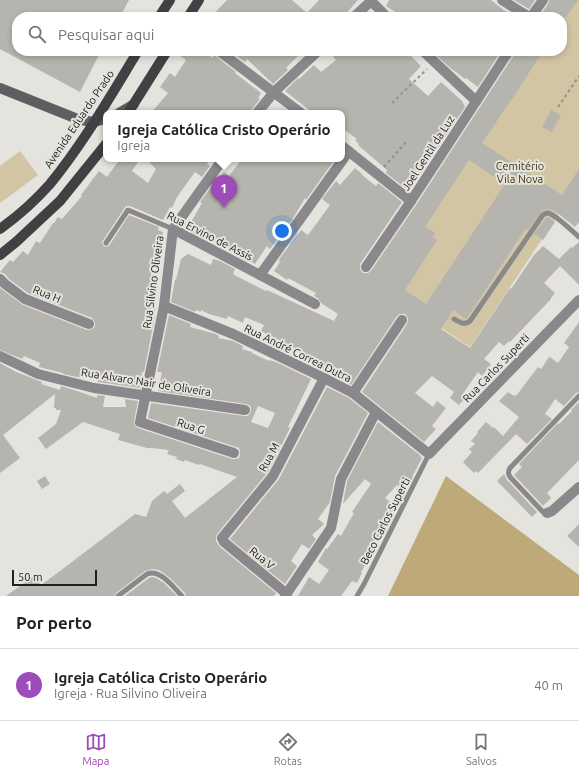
<!DOCTYPE html>
<html lang="pt">
<head>
<meta charset="utf-8">
<style>
  body { margin:0; font-family:Ubuntu,sans-serif; background:#f6f6f6; color:#222 }
  .scale { position:absolute; left:12px; bottom:10px; width:85px; box-sizing:border-box; padding-left:4px; border:2px solid #20201e; border-top:0; font-size:11px; line-height:14px; white-space:nowrap; color:#20201e; -webkit-text-stroke:3px #e5e3dd; paint-order:stroke }
  .you { position:absolute; left:282px; top:231px; width:14px; height:14px; margin:-10px; border:3px solid #fff; border-radius:50%; background:#1a73e8; box-shadow:0 0 0 6px #1a73e833 }
  .badge { display:grid; place-items:center; width:26px; height:26px; border-radius:50%; background:#9f4cbb; color:#fff; font-size:13px; font-weight:700 }
  .pin { position:absolute; translate:-50% -33px; filter:drop-shadow(0 1px 2px #0008) }
  .pin::after { content:''; position:absolute; top:21px; width:14px; height:12px; background:inherit; clip-path:polygon(0 0,100% 0,50% 100%) }
  .popup { position:absolute; left:103px; top:110px; width:242px; height:52px; box-sizing:border-box; display:grid; place-content:center; border-radius:8px; background:#fff; filter:drop-shadow(0 1px 3px #0005); font-size:13px; white-space:nowrap; color:#767676 }
  .popup b { font-size:15px; color:#222 }
  .popup::after { content:''; position:absolute; left:50%; top:100%; margin-left:-8px; border:8px solid transparent; border-top-color:#fff }
  .list { margin:0; padding:0; list-style:none }
  h2 { display:flex; justify-content:space-between; align-items:center; height:52px; margin:0; padding:0 16px; font-size:17px }
  h2 small { font-size:13px; font-weight:400; color:#767676 }
  .list li { display:grid; grid-template-columns:26px 1fr auto; gap:12px; align-items:center; box-sizing:border-box; height:72px; padding:0 16px; border-top:1px solid #e0e0e0 }
  .list b { display:block; font-size:15px; white-space:nowrap }
  .list p { margin:0; font-size:13px; white-space:nowrap; color:#767676 }
  .list em { font-size:13px; font-style:normal; color:#767676 }
  .icon { flex:none; width:22px; height:22px; fill:none; stroke:currentColor; stroke-width:2; stroke-linecap:round; stroke-linejoin:round }
  .map { position:relative; flex:none; width:579px; height:596px; overflow:hidden }
  .search { position:absolute; background:#fff; box-shadow:0 2px 6px #0003; left:12px; right:12px; top:12px; height:44px; display:flex; align-items:center; gap:10px; box-sizing:border-box; padding:0 14px; border-radius:16px; color:#767676; font-size:15px }
  .sheet { height:124px; background:#fff }
  nav { display:flex; justify-content:space-around; align-items:center; box-sizing:border-box; height:56px; border-top:1px solid #e0e0e0; background:#fff; font-size:11px; color:#767676 }
  nav a { display:grid; justify-items:center; gap:2px }
  nav .on { color:#9f4cbb }
  .map>svg:first-child { display:block }
  .green { fill:#d1c5a4 }
  .forest { fill:#beaa78 }
  .building { fill:#b6b4ae; fill-rule:evenodd }
  .lines { fill:none; stroke-linecap:round; stroke-linejoin:round }
  .path { stroke:#92918c; stroke-width:2; stroke-dasharray:3 3; stroke-linecap:butt }
  .lane { stroke:#8a888a; stroke-width:5 }
  .street { stroke:#8a888a; stroke-width:10 }
  .secondary { stroke:#5f5d60; stroke-width:10 }
  .primary { stroke:#424043; stroke-width:10 }
  .labels { text-anchor:middle; dominant-baseline:central; stroke-width:4; stroke-linejoin:round; paint-order:stroke }
  .street-label { font-size:11px; fill:#20201e; stroke:#e5e3dd }
  .park-label { font-size:11px; fill:#44350c; stroke:#e5e3dd }
</style>
</head>
<body>
<div class="map">
<svg width="579" height="596" viewBox="0 0 579 596">
  <rect width="100%" height="100%" fill="#e5e3dd"/>
  <g class="green">
    <path d="M569 0H579V184L470 347 377 286 535 51H562V17Z"/>
    <path d="M20 151 38 175 0 203V166Z"/>
  </g>
  <path class="forest" d="M446 476 579 575V596H388Z"/>
  <g class="building">
    <path d="M0 0H129L120 17H17V51H101L80 92 0 49Z"/>
    <path d="M227 0H292L307 13 319 0H358L343 17H211Z"/>
    <path d="M389 0H491L505 11 517 17H394L397 13 386 6Z"/>
    <path d="M514 0H535L529 9Z"/>
    <path d="M549 0H578L566 17H539L548 4Z"/>
    <path d="M174 51H204L212 58 214 55 236 72 235 73 261 93 258 98 260 99 252 109 251 113H151L168 93 160 87 170 73 175 77 186 60Z"/>
    <path d="M232 51H303L286 68 288 70 273 84 247 59 245 62 231 52Z"/>
    <path d="M341 51H406L421 66 409 79 428 96 441 82 462 101 465 107 409 191 386 173 387 170 358 145 359 144 355 140 357 139 342 128V113H313L285 91 298 78 299 79 314 65 321 72 336 60 333 57Z"/>
    <path d="M432 51H501L478 87 466 78 465 79 448 66Z"/>
    <path d="M515 51H543L516 93 482 143 562 195 579 169V222L575 227 560 215 553 210 547 209 542 211 528 230 526 228 467 318 466 319 453 310 441 329 470 348 510 288 511 289 534 255 543 246 559 259 571 247 572 248 579 242V285L560 266 544 283 555 293 551 298V299L510 342 509 341 504 346 499 342 484 359 491 364 482 376 478 372 462 395 465 398 459 405 450 398 454 392 432 376 415 393 433 407 437 401 446 408 432 426 436 429 424 442 362 392 407 324 408 321V318L405 314H400L397 316 351 385 333 375 334 374 316 365 318 361 292 347 289 354 281 350 285 343 261 331 264 325 245 317 243 323 228 316 227 319 209 314 201 310V312L196 310 195 312 171 302 175 279 176 280 181 259 188 254 211 265 213 259 220 261 235 269 233 274 238 277 266 291 267 290 334 321 338 314 321 303 318 298 314 296 316 293 288 278 287 280 274 271 280 262 279 261 280 258 301 230 308 235 330 205 322 199 336 181 340 185 355 168 362 174V175L376 186 378 183 402 202 360 264V269L363 273H368L371 271 416 205 514 55ZM469 160 505 184 426 304 405 290 437 240 433 237 435 233 425 227Z"/>
    <path d="M551 110 561 115 552 132 542 127Z"/>
    <path d="M120 159H140L132 171 148 183 156 169 146 159H210L207 164 210 166 202 177 195 172 177 197 172 208 170 207 163 220 130 206H126L102 242 103 245 104 246 106 247 109 246 129 215 159 227 158 230 163 232 162 237 165 238 161 250 160 267 151 266V290H157L154 321 144 372H142L140 388 98 382V378L77 377 63 374V373L39 367 40 363 24 356 22 359 0 350V288L23 305 87 330H90L95 327V323L92 318 28 293 9 279 5 274 0 272 10 260 13 262 23 251 28 255 36 241 40 243 53 223H54L58 217 62 219 82 196 81 195 99 171 107 177Z"/>
    <path d="M242 159H335L306 200 305 198 292 220 270 249 267 246 255 264 241 255V256L204 235 203 237 187 229 202 203 200 202 220 175 221 176 224 172 229 176Z"/>
    <path d="M547 217 555 222 543 240 534 234Z"/>
    <path d="M169 315 191 324 190 327 216 334 219 336 218 338 233 341 243 346 242 349 252 352V353L269 361V360L276 362 311 379 288 427 290 428 268 472 217 534 216 537V541L220 547 276 593 274 596H186L185 593 169 577 159 570 152 569 145 571 116 593 114 596H6L34 576 41 585 64 568 135 514 146 517 152 501 164 491 167 494 180 484 185 491 172 501 185 518 237 477 200 464 199 465 185 460 184 462 176 459 177 457 167 454 169 450 151 448H147L118 440 120 434 83 422 46 449 38 438 56 424 61 410H56V408H54L55 394 3 435 20 458 0 473V363L16 372 42 382 41 384 60 390 61 386 74 390 97 398V395L105 396 103 407H126L125 399 138 401 134 421 135 426 138 428 232 459H236L239 458 240 455V451L239 448 236 447 148 418 151 403 244 416H248L251 411V407L249 405 246 404 158 391 162 372H157ZM258 406 275 413 268 428 251 422Z"/>
    <path d="M579 322V392L576 393 564 406 555 399 545 414 552 419 527 444 516 434 478 473 476 471 474 473 463 462 472 452 469 449 475 444 471 441 478 433 477 432 486 422 493 428 494 427 503 436 519 417 499 401 508 392 514 396 515 395 516 396 538 367 541 369 549 357H550L558 363 569 347 568 346 564 343Z"/>
    <path d="M327 387 349 398 368 413 335 476 330 502 318 519 324 524 312 535 316 539 309 549 302 544 291 561 297 566 285 584 230 539 279 479Z"/>
    <path d="M579 402V460L547 493 551 498 543 506 514 475 522 467 519 464 558 423 559 424 572 411 571 410Z"/>
    <path d="M378 422 421 456 420 457 422 458 412 477H413L411 481 404 490 397 485 385 498 396 507 390 514 392 516 369 554 371 555 361 572 362 573 357 583 352 581 341 596H298L309 577 319 584 329 570 318 562 326 548 327 549 338 534 341 536 354 513 352 512 371 484 365 479 343 504 347 481Z"/>
    <path d="M504 474 507 480 537 512 532 517 497 481Z"/>
    <path d="M45 476 50 484 42 489 37 481Z"/>
    <path d="M579 524V547L567 536Z"/>
    <path d="M152 577 156 578 164 583 177 596H125L149 578Z"/>
  </g>
  <g class="lines">
    <g class="path">
      <path d="M392 103 427 69"/>
      <path d="M558 107 579 76"/>
      <path d="M384 167 406 142"/>
    </g>
    <g class="lane">
      <path d="M106 243 128 210 173 229"/>
      <path d="M454 319C460 322 464 326 470 321L542 216C544 214 545 213 548 213 555 214 573 232 579 237"/>
      <path d="M547 513H544L542 511 510 477C508 474 508 471 510 468L579 396"/>
      <path d="M118 596 147 574C160 568 174 588 182 596"/>
      <path d="M357 596 364 584 429 454"/>
    </g>
    <g class="street">
      <path d="M502 0 529 17"/>
      <path d="M371 1 387 17"/>
      <path d="M354 17 372 0"/>
      <path d="M531 17 543 0"/>
      <path d="M219 51 301 113"/>
      <path d="M423 51 476 101"/>
      <path d="M257 113 274 92 318 51"/>
      <path d="M342 146 411 201"/>
      <path d="M223 159 173 229 164 306 140 422 234 453"/>
      <path d="M173 229 315 304"/>
      <path d="M366 267 411 201 509 51"/>
      <path d="M260 275 349 151"/>
      <path d="M0 279 5 284 25 299 89 324"/>
      <path d="M164 306 233 334 324 378 353 393 429 454 579 300"/>
      <path d="M0 356 38 374 94 388 245 410"/>
      <path d="M353 393 402 320"/>
      <path d="M547 513 552 511 579 487"/>
      <path d="M287 594 224 542 222 538 273 476 324 378"/>
      <path d="M285 596 331 528 341 479 376 412"/>
    </g>
    <g class="secondary">
      <path d="M0 88 80 120 94 122 106 119"/>
      <path d="M119 113 134 104"/>
    </g>
    <g class="primary">
      <path d="M159 17 170 0"/>
      <path d="M188 17 199 0"/>
      <path d="M128 113 167 51"/>
      <path d="M0 229C18 216 35 201 50 184 83 144 111 95 138 51"/>
      <path d="M0 255 16 242 60 201 106 144"/>
    </g>
  </g>
  <g class="labels">
    <g class="street-label">
      <text transform="translate(79 119) rotate(-56)">Avenida Eduardo Prado</text>
      <text transform="translate(428 153) rotate(-57)">Joel Gentil da Luz</text>
      <text transform="translate(210 236) rotate(27)">Rua Ervino de Assis</text>
      <text transform="translate(153 282) rotate(-82)">Rua Silvino Oliveira</text>
      <text transform="translate(47 294) rotate(22)">Rua H</text>
      <text transform="translate(298 353) rotate(26)">Rua André Correa Dutra</text>
      <text transform="translate(496 368) rotate(-46)">Rua Carlos Superti</text>
      <text transform="translate(146 382) rotate(9)">Rua Alvaro Nair de Oliveira</text>
      <text transform="translate(191 426) rotate(18)">Rua G</text>
      <text transform="translate(269 457) rotate(-61)">Rua M</text>
      <text transform="translate(385 521) rotate(-63)">Beco Carlos Superti</text>
      <text transform="translate(262 558) rotate(39)">Rua V</text>
    </g>
    <g class="park-label">
      <text x="520" y="166">Cemitério<tspan x="520" dy="13">Vila Nova</tspan></text>
    </g>
  </g>
</svg>
<div class="scale">50 m</div>
<div class="you"></div>
<div class="pin badge" style="left:224px;top:208px">1</div>
<div class="popup"><b>Igreja Católica Cristo Operário</b>Igreja</div>
<div class="search"><svg class="icon" aria-label="search" viewBox="0 0 24 24"><circle cx="10" cy="10" r="6"/><path d="M15 15l6 6"/></svg>Pesquisar aqui</div>
</div>
<section class="sheet">
<h2>Por perto<small></small></h2>
<ul class="list">
<li><span class="badge">1</span><div><b>Igreja Católica Cristo Operário</b><p>Igreja · Rua Silvino Oliveira</p></div><em>40 m</em></li>
</ul>
</section>
<nav>
<a class="on"><svg class="icon" aria-label="map" viewBox="0 0 24 24"><path d="M3 6l6-2 6 2 6-2v14l-6 2-6-2-6 2zM9 4v14M15 6v14"/></svg>Mapa</a>
<a><svg class="icon" aria-label="directions" viewBox="0 0 24 24"><path d="M12 3l9 9-9 9-9-9zM9 14v-3h6M13 9l2 2-2 2"/></svg>Rotas</a>
<a><svg class="icon" aria-label="saved" viewBox="0 0 24 24"><path d="M7 4h10v16l-5-4-5 4z"/></svg>Salvos</a>
</nav>
</body>
</html>
